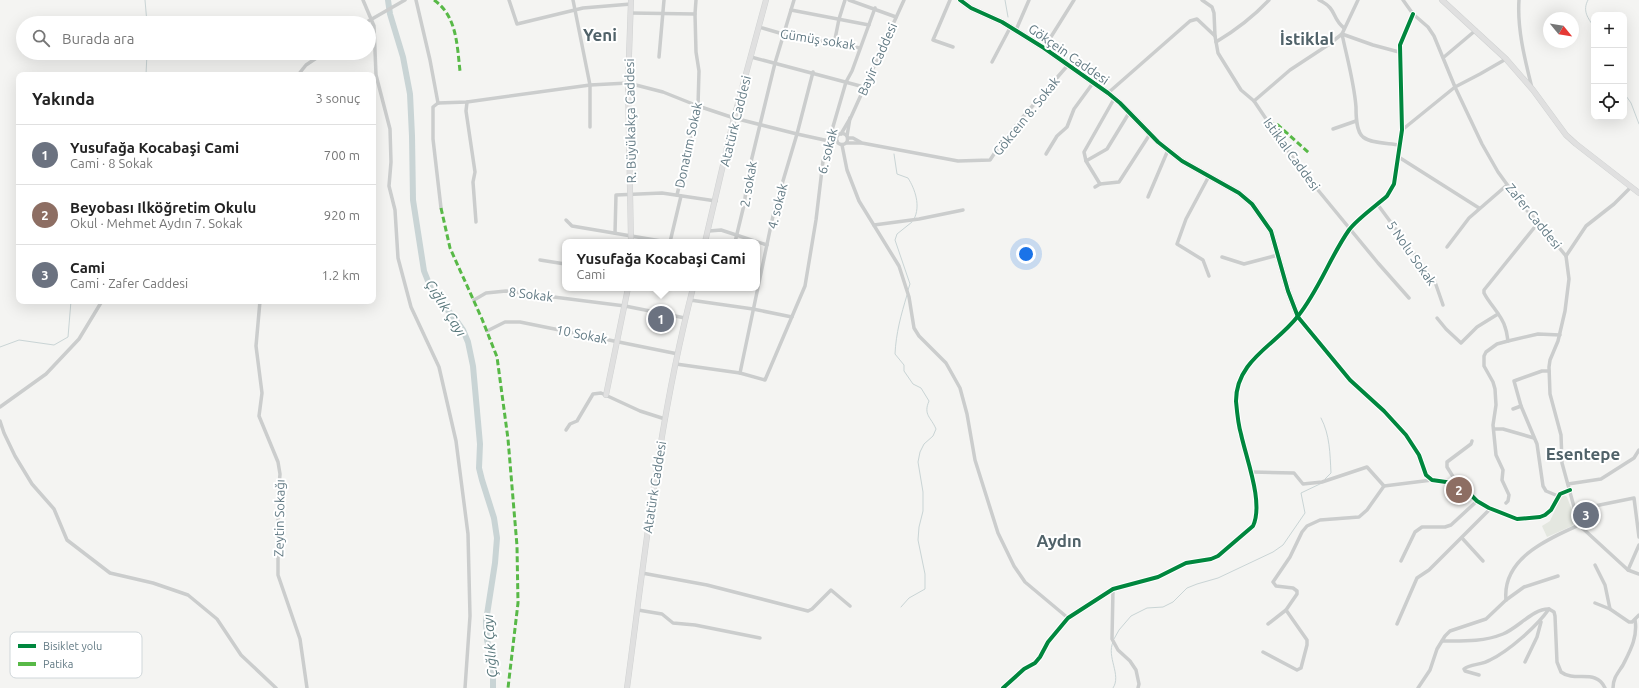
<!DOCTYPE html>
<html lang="tr">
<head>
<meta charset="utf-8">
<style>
  body { margin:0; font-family:Ubuntu,sans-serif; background:#f6f6f6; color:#222 }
  .controls { position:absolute; right:12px; top:12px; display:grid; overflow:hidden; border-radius:8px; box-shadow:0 4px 16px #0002 }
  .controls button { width:36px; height:36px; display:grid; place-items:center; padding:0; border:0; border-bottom:1px solid #e0e0e0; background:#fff; color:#222; font:20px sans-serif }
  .compass { position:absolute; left:1543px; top:12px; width:36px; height:36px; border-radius:50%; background:#fff; box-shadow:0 4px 16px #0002; rotate:120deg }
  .you { position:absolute; left:1026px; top:254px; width:14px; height:14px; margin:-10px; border:3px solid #fff; border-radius:50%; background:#1a73e8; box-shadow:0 0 0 6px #1a73e833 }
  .badge { display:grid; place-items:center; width:26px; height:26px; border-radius:50%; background:#565d5f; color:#fff; font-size:13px; font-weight:700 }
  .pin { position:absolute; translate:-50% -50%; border:2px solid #fff; box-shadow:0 1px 4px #0006 }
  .popup { position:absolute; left:562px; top:239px; width:198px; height:52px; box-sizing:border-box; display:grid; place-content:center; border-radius:8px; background:#fff; filter:drop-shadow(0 1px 3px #0005); font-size:13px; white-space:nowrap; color:#767676 }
  .popup b { font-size:15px; color:#222 }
  .popup::after { content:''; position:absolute; left:50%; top:100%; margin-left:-8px; border:8px solid transparent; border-top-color:#fff }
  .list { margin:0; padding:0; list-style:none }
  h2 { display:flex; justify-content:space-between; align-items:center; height:52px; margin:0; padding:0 16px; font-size:17px }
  h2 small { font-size:13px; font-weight:400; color:#767676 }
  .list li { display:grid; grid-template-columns:26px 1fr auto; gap:12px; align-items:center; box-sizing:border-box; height:60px; padding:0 16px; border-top:1px solid #e0e0e0 }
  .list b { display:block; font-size:15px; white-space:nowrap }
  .list p { margin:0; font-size:13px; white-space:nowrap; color:#767676 }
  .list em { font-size:13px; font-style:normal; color:#767676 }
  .icon { flex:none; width:22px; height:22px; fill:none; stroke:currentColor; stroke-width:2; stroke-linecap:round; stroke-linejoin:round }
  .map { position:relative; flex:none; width:1639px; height:688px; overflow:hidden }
  .search { position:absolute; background:#fff; box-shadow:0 4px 16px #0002; left:16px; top:16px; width:360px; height:44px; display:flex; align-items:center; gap:10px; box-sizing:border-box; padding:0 14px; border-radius:22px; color:#767676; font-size:15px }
  .panel { position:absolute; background:#fff; box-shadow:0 4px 16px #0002; left:16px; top:72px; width:360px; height:232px; border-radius:8px }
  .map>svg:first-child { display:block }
  .green { fill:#e4e7e0 }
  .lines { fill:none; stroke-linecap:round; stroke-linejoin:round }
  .stream { stroke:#c9d4d5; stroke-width:1 }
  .river { stroke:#c9d4d5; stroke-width:6 }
  .secondary-casing { stroke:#d0d2d2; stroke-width:6 }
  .street { stroke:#cbcdcd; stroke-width:3.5 }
  .secondary { stroke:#e0e0e0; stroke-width:5 }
  .quiet { stroke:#58b947; stroke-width:3; stroke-dasharray:6 3; stroke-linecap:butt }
  .cycleway-casing { stroke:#fff; stroke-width:6 }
  .cycleway { stroke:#00873e; stroke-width:4 }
  .labels { text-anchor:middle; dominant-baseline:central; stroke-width:4; stroke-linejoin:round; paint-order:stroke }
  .street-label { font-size:13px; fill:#627a84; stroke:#fff }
  .water-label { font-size:14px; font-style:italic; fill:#58777b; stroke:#fff }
  .district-label { font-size:17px; font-weight:bold; fill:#506269; stroke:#fff }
  .key { fill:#fff; stroke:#d0d7da; stroke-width:1 }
  .key-label { font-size:11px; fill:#627a84 }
</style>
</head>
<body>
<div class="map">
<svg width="1639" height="688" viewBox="0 0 1639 688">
  <rect width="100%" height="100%" fill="#f4f4f2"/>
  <path class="green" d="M1564 495 1567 497C1570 506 1577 518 1572 526L1547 537 1542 526 1550 521 1561 497Z"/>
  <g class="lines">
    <g class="stream">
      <path d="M145 0 147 23"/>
      <path d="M1005 0 1008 17"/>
      <path d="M1588 0C1582 11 1588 18 1594 27"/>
      <path d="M146 75 147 53"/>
      <path d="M1624 93 1631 103 1639 124"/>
      <path d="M894 154 897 174 908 178C915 189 921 206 914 219"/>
      <path d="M908 290 910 284 895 240 897 234 912 222"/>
      <path d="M0 347 19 340 54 345 68 337 71 301"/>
      <path d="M1321 418C1330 435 1330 454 1331 473L1325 479"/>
      <path d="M901 607 909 598 925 589V574L918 540 919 527 923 511V492L918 462 920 452 924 444 933 436 936 429C931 417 923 415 929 401L921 388 913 384 904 371V365L895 354C896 333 901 315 907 295"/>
      <path d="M1114 639 1119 630 1131 616 1147 608 1163 607 1173 602 1187 588 1197 584 1218 578 1273 552 1283 545 1305 513 1301 493 1322 483"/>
      <path d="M1113 688C1122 675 1106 657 1113 642"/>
    </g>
    <path class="river" d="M388 0 390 14 403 57 410 94 412 136 413 200 424 271 432 291 456 320 463 330 468 342 473 366 480 444 479 468 482 480 494 518 497 538 495 563 486 621 487 640 493 663V688"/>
    <g class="secondary-casing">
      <g id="secondary">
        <path d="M631 0 628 83 631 242"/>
        <path d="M960 0 971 8 1002 22 1044 48 1108 93 1120 103 1158 142 1182 161 1239 193 1252 204 1271 231 1288 291 1298 317"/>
        <path d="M1442 0 1506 59 1533 90 1566 135 1576 144 1639 193"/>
        <path d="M705 242 734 118 766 0"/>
        <path d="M606 395 628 288"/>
        <path d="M627 688C645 554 659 419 693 288"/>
      </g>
    </g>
    <g class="street">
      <path d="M363 0 374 26 376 75 390 129 391 162 389 186 395 210 398 258 411 307 439 367 456 441 468 534 470 616 465 688"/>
      <path d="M416 0 430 60 438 103"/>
      <path d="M509 0 517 24 583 8 631 4"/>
      <path d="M573 0 590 85V127"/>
      <path d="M849 0 896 17"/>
      <path d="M950 0 933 40 953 47"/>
      <path d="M1202 0 1212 7 1214 13 1215 36 1218 53 1241 90 1254 101 1287 150 1313 184 1378 263 1409 298"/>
      <path d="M1319 0C1338 9 1331 18 1344 28"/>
      <path d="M1403 0 1413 14 1428 27 1434 36 1455 87 1482 144 1498 172 1522 205 1544 229 1566 256 1569 279 1565 311 1558 341 1550 360 1549 367 1550 394 1561 435 1562 463 1579 525 1628 570 1639 574"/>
      <path d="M1519 0C1517 29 1525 60 1532 88"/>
      <path d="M791 10 869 25"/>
      <path d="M630 13 695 14"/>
      <path d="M365 23 405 0"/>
      <path d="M759 27 783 34 860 48"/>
      <path d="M1016 30 1029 0"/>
      <path d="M1342 34C1347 58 1354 82 1356 107 1356 116 1356 131 1363 137 1372 144 1389 143 1399 145"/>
      <path d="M1342 34 1373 45 1399 52"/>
      <path d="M1216 42C1236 30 1253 17 1269 0"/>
      <path d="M834 44 839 19 845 0"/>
      <path d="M1044 48 1074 0"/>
      <path d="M659 57 664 0"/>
      <path d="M751 57 864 87"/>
      <path d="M1444 57 1476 30"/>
      <path d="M992 62 1011 26"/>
      <path d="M298 75 306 65 324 53"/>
      <path d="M1108 93 1190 21 1197 19 1215 36"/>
      <path d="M1254 101 1290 70 1328 45 1342 34 1358 0"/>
      <path d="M467 102 466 111 475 172 473 182 476 222"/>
      <path d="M438 103 467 102 590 85 628 83 663 92 698 106 734 118 797 134 829 141H837"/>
      <path d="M438 103 433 107V139L441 208"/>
      <path d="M1333 129 1356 121"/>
      <path d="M1402 130 1455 87 1480 74 1506 59"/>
      <circle cx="842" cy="139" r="5.5"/>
      <path d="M841 134 851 117 904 0"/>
      <path d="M847 136 850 118"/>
      <path d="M848 138H853L862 143 958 161 990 160 1000 145 1022 118 1068 65"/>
      <path d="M847 143H861"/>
      <path d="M842 145 847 170 859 201 899 266 909 297 914 328 919 336 946 363 960 388 967 414 975 460 998 533 1014 566 1025 582 1068 618"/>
      <path d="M1046 154 1057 136 1067 127 1074 109 1093 83"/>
      <path d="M1397 156 1479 208"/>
      <path d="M1086 161 1107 149 1129 113"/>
      <path d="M1209 176 1186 219 1177 244 1203 260 1209 276"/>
      <path d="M1100 184 1086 161 1084 152 1114 99"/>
      <path d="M1095 187 1100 184 1119 182 1150 134"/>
      <path d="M677 195 698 106 699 71 696 52 695 14 696 0"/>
      <path d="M1148 197 1168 150"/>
      <path d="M1378 205 1435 282 1443 305"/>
      <path d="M566 220 572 226 667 242"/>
      <path d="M874 225 919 219 963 210"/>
      <path d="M709 231 721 230 767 245"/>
      <path d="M615 233 616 195 662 193 716 201"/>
      <path d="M670 242 681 196"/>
      <path d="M735 242 744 205 749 170 775 63 794 0"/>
      <path d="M1447 247 1469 218 1507 185"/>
      <path d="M1566 256 1586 226 1614 204 1631 187"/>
      <path d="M1222 257 1244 264 1278 255"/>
      <path d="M540 260 565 264"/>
      <path d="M474 300 486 293 506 291 625 306 685 318"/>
      <path d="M690 300 753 309 792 317"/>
      <path d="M260 301 256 346 262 393 259 416 278 462 280 474 278 499V575L300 639 307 688"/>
      <path d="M1298 317 1350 380 1384 411 1406 435 1419 455 1426 475 1432 480 1460 484 1477 501 1489 508 1517 519 1540 517 1545 515 1551 510 1560 494 1570 490"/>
      <path d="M1437 318 1446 329 1461 343 1477 327 1498 314"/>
      <path d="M487 331 505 322H520L678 354"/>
      <path d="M1508 341C1507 336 1507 332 1505 327 1502 315 1490 305 1484 293V290L1538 223"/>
      <path d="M676 364 740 373 765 380 805 286 816 220 823 161 846 82 852 71 875 8"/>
      <path d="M740 373 774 211 797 134 813 72"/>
      <path d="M1521 406 1514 381 1542 371H1549"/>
      <path d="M0 407 46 374 79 339 102 301"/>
      <path d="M1513 409 1521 406 1537 444 1543 486 1546 491 1558 496"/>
      <path d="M0 421 4 433 15 456 32 484 54 509 67 540 110 573 153 583 188 595 217 619 241 655 276 688"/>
      <path d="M1494 429H1503L1534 438"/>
      <path d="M566 430 570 424 577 421 593 394 601 393 640 411 665 419"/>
      <path d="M1252 472 1294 473 1303 484 1322 482 1367 467 1384 486 1432 480"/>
      <path d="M1457 483 1447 467V462L1471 444 1472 441"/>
      <path d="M1568 484 1601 479 1634 458 1639 450"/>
      <path d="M1506 503 1508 501 1509 495 1502 480 1503 470 1496 455 1493 425 1496 405 1495 389 1493 382 1484 366V356L1486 352 1497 344 1508 341 1538 334 1560 335"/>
      <path d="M1575 510 1634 498 1639 537"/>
      <path d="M1462 538 1483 561"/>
      <path d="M1401 561 1415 532 1422 527H1445L1451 525 1477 501"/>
      <path d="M1595 565 1605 585 1610 609"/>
      <path d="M1628 570 1639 545"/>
      <path d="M642 573 707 585 808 611 812 609 831 590 850 606"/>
      <path d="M1113 589 1112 639 1118 650 1130 661 1136 670 1139 684 1138 688"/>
      <path d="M1506 600C1502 558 1548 539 1579 525"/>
      <path d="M1595 603 1610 609 1629 622H1632L1639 615"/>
      <path d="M638 610 662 614 673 623 695 625 760 638"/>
      <path d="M1268 624 1286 610 1297 594V591L1293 588 1276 586 1273 582 1290 557 1302 532 1307 526 1320 520 1359 517 1367 510 1384 486"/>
      <path d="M1397 624 1417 578 1429 570 1491 508"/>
      <path d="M1442 641C1463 641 1483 642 1503 634 1518 628 1534 608 1549 609L1554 612 1555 616 1557 662 1561 672C1575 683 1596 668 1605 688"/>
      <path d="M1263 652 1297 670 1301 668 1307 645V640L1286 610"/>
      <path d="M1525 662 1537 637 1541 622"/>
      <path d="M1479 675 1465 671 1464 669C1470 664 1482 665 1490 660 1509 651 1537 626 1549 609"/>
      <path d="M1003 688 1024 669 1035 663 1040 657 1048 642 1068 618 1113 589 1158 577 1186 563 1211 559 1218 556 1253 526C1264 503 1246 458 1241 434 1238 424 1237 412 1236 401 1236 360 1276 345 1298 316 1319 290 1330 257 1349 230 1357 219 1377 205 1387 196L1394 184 1402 130 1400 45 1413 14"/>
      <path d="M1418 688 1430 670 1437 649 1445 636 1450 631 1486 619 1506 600 1524 587 1558 576"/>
      <path d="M1613 688C1613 678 1618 673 1623 665 1630 651 1638 637 1635 620"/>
    </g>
    <use href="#secondary" class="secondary"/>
    <g class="quiet">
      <path d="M434 0C457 16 457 45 460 71"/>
      <path d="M1268 122 1278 125 1309 153"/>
      <path d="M441 208 450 248 482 319 497 357 508 439 517 546 518 603 508 688"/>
    </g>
    <g class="cycleway-casing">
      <g id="cycleway">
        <path d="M960 0 971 8 1002 22 1044 48 1108 93 1120 103 1158 142 1182 161 1239 193 1252 204 1271 231 1288 291 1298 317 1350 380 1384 411 1406 435 1419 455 1426 475 1432 480 1460 484 1477 501 1489 508 1517 519 1540 517 1545 515 1551 510 1560 494 1570 490"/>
        <path d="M1003 688 1024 669 1035 663 1040 657 1048 642 1068 618 1113 589 1158 577 1186 563 1211 559 1218 556 1253 526C1264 503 1246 458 1241 434 1238 424 1237 412 1236 401 1236 360 1276 345 1298 316 1319 290 1330 257 1349 230 1357 219 1377 205 1387 196L1394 184 1402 130 1400 45 1413 14"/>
      </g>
    </g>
    <use href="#cycleway" class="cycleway"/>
  </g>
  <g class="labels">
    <g class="street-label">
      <text transform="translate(818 39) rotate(9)">Gümüş sokak</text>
      <text transform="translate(1069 54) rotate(35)">Gökçein Caddesi</text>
      <text transform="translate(877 59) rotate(-66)">Bayir Caddesi</text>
      <text transform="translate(1026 116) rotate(-51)">Gökceın 8. Sokak</text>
      <text transform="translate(630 121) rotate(-91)">R. Büyükakça Caddesi</text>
      <text transform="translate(735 121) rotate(-76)">Atatürk Caddesi</text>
      <text transform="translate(688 145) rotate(-78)">Donatım Sokak</text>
      <text transform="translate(827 151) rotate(-76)">6. sokak</text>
      <text transform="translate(1292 154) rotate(54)">Istiklal Caddesi</text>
      <text transform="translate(748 184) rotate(-80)">2. sokak</text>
      <text transform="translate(777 206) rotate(-76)">4. sokak</text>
      <text transform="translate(1534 216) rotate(51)">Zafer Caddesi</text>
      <text transform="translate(1412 253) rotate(55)">5 Nolu Sokak</text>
      <text transform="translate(531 294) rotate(7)">8 Sokak</text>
      <text transform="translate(582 334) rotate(11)">10 Sokak</text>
      <text transform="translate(654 487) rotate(-81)">Atatürk Caddesi</text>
      <text transform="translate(279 518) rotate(-89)">Zeytin Sokağı</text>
    </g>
    <g class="water-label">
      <text transform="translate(446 308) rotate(58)">Çığlık Çayı</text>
      <text transform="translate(490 646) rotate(-94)">Çığlık Çayı</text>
    </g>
    <g class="district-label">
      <text x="600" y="34">Yeni</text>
      <text x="1307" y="38">İstiklal</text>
      <text x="1583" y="453">Esentepe</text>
      <text x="1059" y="540">Aydın</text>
    </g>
  </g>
  <rect x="10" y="632" width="132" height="46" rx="6" class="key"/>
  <rect x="18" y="644" width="18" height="4" fill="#00873e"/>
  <rect x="18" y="662" width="18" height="4" fill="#58b947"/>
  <g class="key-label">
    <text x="43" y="650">Bisiklet yolu</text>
    <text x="43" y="668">Patika</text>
  </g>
</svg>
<div class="controls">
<button>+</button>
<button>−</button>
<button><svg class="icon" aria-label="locate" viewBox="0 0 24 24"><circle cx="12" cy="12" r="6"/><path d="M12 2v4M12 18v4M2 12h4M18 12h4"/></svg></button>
</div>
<svg class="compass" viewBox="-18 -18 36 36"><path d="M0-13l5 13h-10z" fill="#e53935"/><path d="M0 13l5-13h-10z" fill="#767676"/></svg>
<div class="you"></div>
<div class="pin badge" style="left:661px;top:319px;background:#6b7280">1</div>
<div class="popup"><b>Yusufağa Kocabaşi Cami</b>Cami</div>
<div class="pin badge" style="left:1459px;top:490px;background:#8d6e63">2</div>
<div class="pin badge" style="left:1586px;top:515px;background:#6b7280">3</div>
<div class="search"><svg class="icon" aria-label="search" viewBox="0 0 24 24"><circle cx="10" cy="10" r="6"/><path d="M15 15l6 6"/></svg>Burada ara</div>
<section class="panel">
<h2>Yakında<small>3 sonuç</small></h2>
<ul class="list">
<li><span class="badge" style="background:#6b7280">1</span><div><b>Yusufağa Kocabaşi Cami</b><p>Cami · 8 Sokak</p></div><em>700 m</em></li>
<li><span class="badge" style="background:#8d6e63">2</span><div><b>Beyobası Ilköğretim Okulu</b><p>Okul · Mehmet Aydın 7. Sokak</p></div><em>920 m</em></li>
<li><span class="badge" style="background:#6b7280">3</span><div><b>Cami</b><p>Cami · Zafer Caddesi</p></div><em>1.2 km</em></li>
</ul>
</section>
</div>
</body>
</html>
